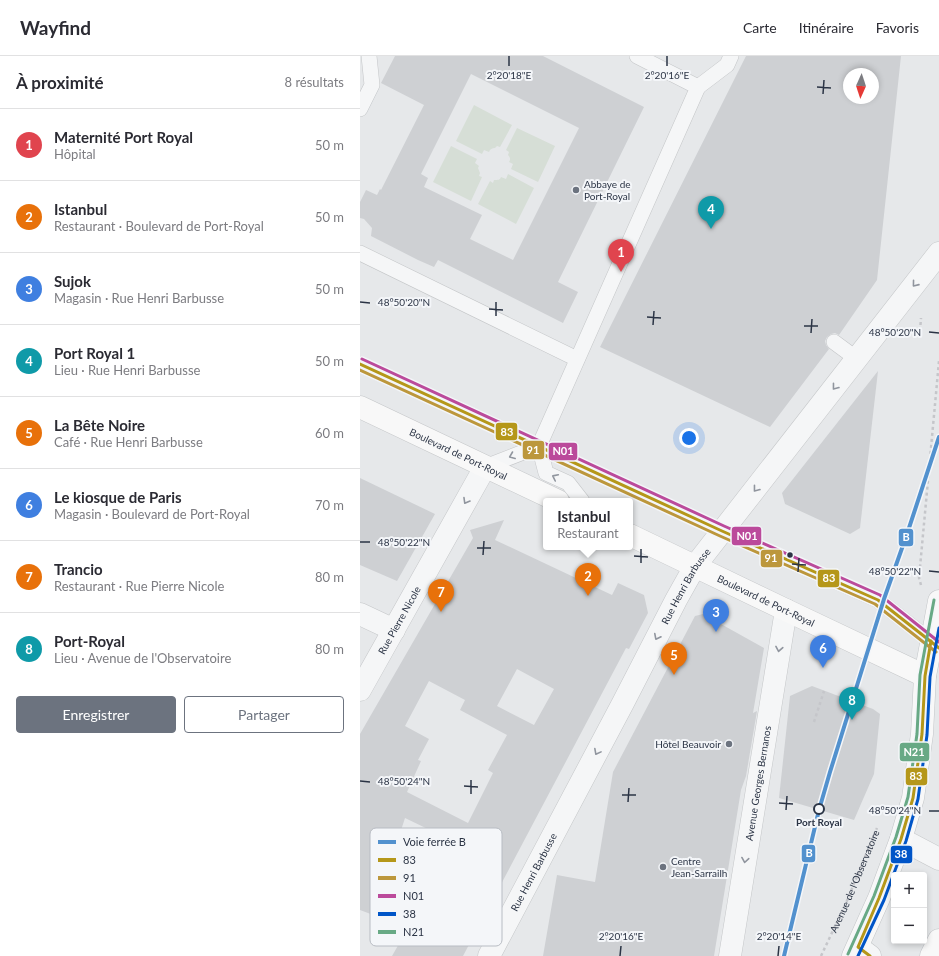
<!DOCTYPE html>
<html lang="fr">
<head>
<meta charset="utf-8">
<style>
  body { margin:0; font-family:Lato,sans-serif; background:#f2f2f3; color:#2b2b33 }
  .controls { position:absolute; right:12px; bottom:12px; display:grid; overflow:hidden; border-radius:4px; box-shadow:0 2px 6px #0003 }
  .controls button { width:36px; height:36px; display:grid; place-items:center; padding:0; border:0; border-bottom:1px solid #e1e1e2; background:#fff; color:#2b2b33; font:20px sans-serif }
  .compass { position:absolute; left:483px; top:12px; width:36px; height:36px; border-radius:50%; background:#fff; box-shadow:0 2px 6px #0003; rotate:183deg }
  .you { position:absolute; left:329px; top:382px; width:14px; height:14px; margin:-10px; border:3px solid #fff; border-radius:50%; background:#1a73e8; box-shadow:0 0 0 6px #1a73e833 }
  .badge { display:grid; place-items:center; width:26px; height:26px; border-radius:50%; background:#6c737f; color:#fff; font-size:13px; font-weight:700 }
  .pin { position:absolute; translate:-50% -33px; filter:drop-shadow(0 1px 2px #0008) }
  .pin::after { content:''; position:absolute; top:21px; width:14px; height:12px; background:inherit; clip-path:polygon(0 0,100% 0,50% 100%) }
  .popup { position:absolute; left:183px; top:442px; width:90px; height:52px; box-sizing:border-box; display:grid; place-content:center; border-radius:4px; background:#fff; filter:drop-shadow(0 1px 3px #0005); font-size:13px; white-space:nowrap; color:#7c7c81 }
  .popup b { font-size:15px; color:#2b2b33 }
  .popup::after { content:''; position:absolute; left:50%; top:100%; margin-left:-8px; border:8px solid transparent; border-top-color:#fff }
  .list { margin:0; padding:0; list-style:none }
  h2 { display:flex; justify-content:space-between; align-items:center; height:52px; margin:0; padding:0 16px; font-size:17px }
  h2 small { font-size:13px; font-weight:400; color:#7c7c81 }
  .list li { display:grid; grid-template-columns:26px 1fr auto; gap:12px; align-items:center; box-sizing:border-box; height:72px; padding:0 16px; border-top:1px solid #e1e1e2 }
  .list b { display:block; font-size:15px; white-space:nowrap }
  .list p { margin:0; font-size:13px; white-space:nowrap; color:#7c7c81 }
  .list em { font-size:13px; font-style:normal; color:#7c7c81 }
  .actions { display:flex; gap:8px; padding:12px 16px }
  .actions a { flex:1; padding:9px 0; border:1px solid #6c737f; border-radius:4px; text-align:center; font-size:14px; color:#6c737f }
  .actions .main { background:#6c737f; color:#fff }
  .map { position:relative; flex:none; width:579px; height:900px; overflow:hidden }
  header { display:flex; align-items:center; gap:24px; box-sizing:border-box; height:56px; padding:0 20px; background:#fff; border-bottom:1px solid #e1e1e2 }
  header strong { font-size:19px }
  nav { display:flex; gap:22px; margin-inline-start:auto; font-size:14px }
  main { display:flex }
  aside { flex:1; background:#fff }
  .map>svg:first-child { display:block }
  .green { fill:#d6ded6 }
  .building { fill:#ced0d3; fill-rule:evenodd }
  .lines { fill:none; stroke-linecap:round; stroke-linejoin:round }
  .service-casing { stroke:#c4c6c8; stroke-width:16 }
  .minor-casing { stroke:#c4c6c8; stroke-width:23 }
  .secondary-casing { stroke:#c4c6c8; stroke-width:23 }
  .primary-casing { stroke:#c2c5c8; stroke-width:23 }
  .path { stroke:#c5c6ca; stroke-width:2.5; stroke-dasharray:3 3; stroke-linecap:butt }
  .service { stroke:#f5f6f7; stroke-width:15 }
  .minor { stroke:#f5f6f7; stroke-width:22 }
  .secondary { stroke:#f8f8f8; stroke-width:22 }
  .primary { stroke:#f8f8f8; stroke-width:22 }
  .bus-1-casing { stroke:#f4f6f9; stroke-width:6 }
  .bus-2-casing { stroke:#f4f6f9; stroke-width:6 }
  .bus-3-casing { stroke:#f4f6f9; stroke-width:6 }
  .bus-4-casing { stroke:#f4f6f9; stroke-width:6 }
  .bus-5-casing { stroke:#f4f6f9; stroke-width:6 }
  .bus-1 { stroke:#b59719; stroke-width:3 }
  .bus-2 { stroke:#bc973c; stroke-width:3 }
  .bus-3 { stroke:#bb4a9b; stroke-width:3 }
  .bus-4 { stroke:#0055c8; stroke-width:3 }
  .bus-5 { stroke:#68a985; stroke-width:3 }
  .rail-1-casing { stroke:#f4f6f9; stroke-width:7 }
  .rail-1 { stroke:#5291ce; stroke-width:4 }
  .oneway { stroke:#90959e }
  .ticks { fill:none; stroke:#2b3445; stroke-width:1.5 }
  .poi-dot { fill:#6c737f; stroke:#f4f6f9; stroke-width:1.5 }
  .bus-dot { fill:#2b3445; stroke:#f4f6f9; stroke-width:1.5 }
  .stop-dot { fill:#f4f6f9; stroke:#2b3445; stroke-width:2 }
  .labels { text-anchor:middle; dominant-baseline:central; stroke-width:4; stroke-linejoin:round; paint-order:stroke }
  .poi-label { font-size:10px; fill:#2b3445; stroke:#f4f6f9; text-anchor:start }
  .street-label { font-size:10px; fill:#2b3445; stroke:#f4f6f9 }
  .stop-label { font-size:10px; font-weight:bold; fill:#2b3445; stroke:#f4f6f9 }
  .key { fill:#f4f6f9; stroke:#b8bcc3; stroke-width:1 }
  .key-label { font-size:11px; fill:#2b3445 }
  .ticks-label { font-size:10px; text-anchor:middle; fill:#2b3445; stroke:#f4f6f9; stroke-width:4; stroke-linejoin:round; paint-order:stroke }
  .line-badge { stroke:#f4f6f9; stroke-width:1.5 }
  .badge-label { font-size:11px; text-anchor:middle; font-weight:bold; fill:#fff }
</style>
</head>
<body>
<header>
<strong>Wayfind</strong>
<nav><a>Carte</a><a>Itinéraire</a><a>Favoris</a></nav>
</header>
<main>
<aside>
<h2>À proximité<small>8 résultats</small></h2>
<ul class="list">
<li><span class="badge" style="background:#e0444e">1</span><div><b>Maternité Port Royal</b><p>Hôpital</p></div><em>50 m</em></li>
<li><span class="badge" style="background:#e8710a">2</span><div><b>Istanbul</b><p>Restaurant · Boulevard de Port-Royal</p></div><em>50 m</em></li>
<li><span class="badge" style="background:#3f7fe0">3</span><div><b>Sujok</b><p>Magasin · Rue Henri Barbusse</p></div><em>50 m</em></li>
<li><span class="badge" style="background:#0f9aa8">4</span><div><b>Port Royal 1</b><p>Lieu · Rue Henri Barbusse</p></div><em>50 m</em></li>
<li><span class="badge" style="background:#e8710a">5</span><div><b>La Bête Noire</b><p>Café · Rue Henri Barbusse</p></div><em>60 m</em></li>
<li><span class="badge" style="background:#3f7fe0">6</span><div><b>Le kiosque de Paris</b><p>Magasin · Boulevard de Port-Royal</p></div><em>70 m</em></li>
<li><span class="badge" style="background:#e8710a">7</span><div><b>Trancio</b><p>Restaurant · Rue Pierre Nicole</p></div><em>80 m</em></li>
<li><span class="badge" style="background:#0f9aa8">8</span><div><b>Port-Royal</b><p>Lieu · Avenue de l'Observatoire</p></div><em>80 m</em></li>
</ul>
<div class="actions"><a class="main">Enregistrer</a><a>Partager</a></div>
</aside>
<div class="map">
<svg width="579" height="900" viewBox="0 0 579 900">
  <rect width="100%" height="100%" fill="#e6e8ea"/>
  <g class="green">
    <path d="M114 49 152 69 140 91 137 90 135 92C132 92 130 93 129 96L124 94 122 98 96 85Z"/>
    <path d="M157 72 195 90 178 126 151 113 153 108 149 106C151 103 150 101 148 99L149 96 146 94Z"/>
    <path d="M91 90 117 103 115 107 119 110 118 112 120 117 119 120 122 121 111 145 73 126Z"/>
    <path d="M148 118 174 132 156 168 118 148 130 125 133 127 134 124C138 124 140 124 141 121L146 123Z"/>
  </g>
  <g class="building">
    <path d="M35 0H183L284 51 198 226 218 236 203 267 78 204 74 211 58 204 11 180 12 172 4 163 0 162V146L6 134 17 139 20 133 21 134 64 49 21 27ZM111 18 219 72 153 204 110 183 122 159 64 131 68 122 61 118Z"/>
    <path d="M386 0H541L517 224 479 279 475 277 471 278 467 281 465 285 466 289 469 293 410 371 240 291ZM489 18H513V42H489Z"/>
    <path d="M518 315 500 472 490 478 425 448 422 437Z"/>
    <path d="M0 422 75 458 37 525 0 509Z"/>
    <path d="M144 464 135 484 252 539 258 527 284 539 288 557 269 593 266 592 103 900H32L48 872 0 854V678L113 482 110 474ZM157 613 194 633 174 669 137 650ZM69 625 105 644 100 654 147 679 128 714 133 717 108 767 47 736 61 705 58 704 69 683 45 670ZM45 762 130 803 112 837 31 805Z"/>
    <path d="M343 558 404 592 393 657 397 655 386 720 381 734 354 900H183L197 819 235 826 253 716 335 560Z"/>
    <path d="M452 630 513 653 520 658 514 718 494 764 419 742 430 640Z"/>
  </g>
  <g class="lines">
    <g class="service-casing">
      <g id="service">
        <path d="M338 31 367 9 371 0"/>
        <path d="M0 53 12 29 9 0"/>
        <path d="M0 197 217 303"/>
        <path d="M474 286 497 303"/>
        <path d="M0 308 362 475 518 544 577 590"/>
        <path d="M125 411 179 390"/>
        <path d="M222 445 208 427 186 417 179 390 338 31 277 0"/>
      </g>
    </g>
    <g class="minor-casing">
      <g id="minor">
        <path d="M0 558 34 574"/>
        <path id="s2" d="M0 634 125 411"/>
        <path d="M541 783 579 803"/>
        <path d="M498 891 510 900"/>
        <path id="s3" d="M129 900 263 647 316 544 335 510 579 197"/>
        <path id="s4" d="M370 900 426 554"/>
      </g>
    </g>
    <g class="secondary-casing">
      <g id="secondary">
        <path id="s5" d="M0 351C66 382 132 414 198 445"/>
        <path id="s6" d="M270 479 426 554 565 620"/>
      </g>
    </g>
    <g class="primary-casing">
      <g id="primary">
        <path d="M493 900 519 842 541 783 553 742 562 678 565 620 579 545"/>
        <path d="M571 900 579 884"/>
      </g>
    </g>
    <g class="path">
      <path d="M560 275 561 262"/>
      <path d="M561 529 559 522 579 305"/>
      <path d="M454 666 464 635"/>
      <path id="s1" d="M461 900 486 847 517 772"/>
    </g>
    <use href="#service" class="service"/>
    <use href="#minor" class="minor"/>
    <use href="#secondary" class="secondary"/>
    <use href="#primary" class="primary"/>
    <g class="bus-1-casing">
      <g id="bus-1">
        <path d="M0 308 362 475 518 544 579 592"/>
        <path d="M510 900 498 891 519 842 541 783 553 742 562 678 565 620 571 585"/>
      </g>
    </g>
    <g class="bus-2-casing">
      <path id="bus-2" d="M0 314 360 480 515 548 576 596"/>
    </g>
    <g class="bus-3-casing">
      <path id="bus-3" d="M2 303 364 470 520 539 579 586"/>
    </g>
    <g class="bus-4-casing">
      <path id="bus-4" d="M498 900 524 844 546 785 558 743 567 679 570 621 579 572"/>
    </g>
    <g class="bus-5-casing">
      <path id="bus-5" d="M488 898 514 840 536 781 548 741 557 678 560 619 574 544"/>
    </g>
    <use href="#bus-1" class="bus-1"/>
    <use href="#bus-2" class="bus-2"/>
    <use href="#bus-3" class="bus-3"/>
    <use href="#bus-4" class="bus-4"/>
    <use href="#bus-5" class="bus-5"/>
    <g class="rail-1-casing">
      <path id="rail-1" d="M424 900 459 754 470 716 524 543 547 478 579 381"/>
    </g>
    <use href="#rail-1" class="rail-1"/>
  </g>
  <defs><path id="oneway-chevron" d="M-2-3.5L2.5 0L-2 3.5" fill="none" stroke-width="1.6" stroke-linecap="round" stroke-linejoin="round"/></defs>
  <g class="oneway">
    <use href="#oneway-chevron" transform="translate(555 228) rotate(129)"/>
    <use href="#oneway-chevron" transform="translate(475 331) rotate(128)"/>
    <use href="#oneway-chevron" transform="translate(152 400) rotate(158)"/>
    <use href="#oneway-chevron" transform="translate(195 421) rotate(-154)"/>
    <use href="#oneway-chevron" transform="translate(396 433) rotate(128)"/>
    <use href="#oneway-chevron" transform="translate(106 445) rotate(120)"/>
    <use href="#oneway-chevron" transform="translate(297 581) rotate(117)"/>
    <use href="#oneway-chevron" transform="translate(419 593) rotate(100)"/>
    <use href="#oneway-chevron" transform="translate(237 696) rotate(118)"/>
    <use href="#oneway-chevron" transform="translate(385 804) rotate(99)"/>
  </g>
  <path class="ticks" d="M149 10V0M307 10V0M457 31 471 32M463 38 464 24M0 246 10 247M129 253 143 254M136 260V246M287 261 301 262M293 269 294 255M444 270H458M569 276 579 277M451 277 452 263M0 486H10M117 492H131M123 499 124 485M274 500 288 501M281 507V493M432 508 446 509M569 515 579 516M438 516 439 502M0 725 10 726M104 730 118 731M111 738V724M262 739H276M268 746 269 732M419 747 433 748M426 754 427 740M569 755H579M260 900 261 890M418 900 419 890"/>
  <g class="poi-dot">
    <circle cx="216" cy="134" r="4"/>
    <circle cx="369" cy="688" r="4"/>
    <circle cx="303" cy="811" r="4"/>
  </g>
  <circle class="bus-dot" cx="430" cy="499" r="3.5"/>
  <circle class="stop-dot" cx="459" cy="753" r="5"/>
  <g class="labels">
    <g class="poi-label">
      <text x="224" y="128">Abbaye de<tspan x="224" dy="12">Port-Royal</tspan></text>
      <text x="361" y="688" text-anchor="end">Hôtel Beauvoir</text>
      <text x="311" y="805">Centre<tspan x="311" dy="12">Jean-Sarrailh</tspan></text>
    </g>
    <g class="street-label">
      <text stroke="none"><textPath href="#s5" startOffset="109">Boulevard de Port-Royal</textPath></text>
      <text stroke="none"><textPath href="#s3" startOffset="419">Rue Henri Barbusse</textPath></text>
      <text stroke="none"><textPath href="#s6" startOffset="151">Boulevard de Port-Royal</textPath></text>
      <text stroke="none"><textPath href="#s2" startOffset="80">Rue Pierre Nicole</textPath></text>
      <text stroke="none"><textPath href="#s4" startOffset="175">Avenue Georges Bernanos</textPath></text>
      <text stroke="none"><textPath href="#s3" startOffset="95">Rue Henri Barbusse</textPath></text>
      <text stroke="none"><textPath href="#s1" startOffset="82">Avenue de l'Observatoire</textPath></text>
    </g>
    <g class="stop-label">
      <text x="459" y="766">Port Royal</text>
    </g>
  </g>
  <rect x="10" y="772" width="132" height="118" rx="6" class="key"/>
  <rect x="18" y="784" width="18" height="4" fill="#5291ce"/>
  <rect x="18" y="802" width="18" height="4" fill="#b59719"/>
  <rect x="18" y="820" width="18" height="4" fill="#bc973c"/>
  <rect x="18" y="838" width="18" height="4" fill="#bb4a9b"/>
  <rect x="18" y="856" width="18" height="4" fill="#0055c8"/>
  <rect x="18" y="874" width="18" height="4" fill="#68a985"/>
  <g class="key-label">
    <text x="43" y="790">Voie ferrée B</text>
    <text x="43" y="808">83</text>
    <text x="43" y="826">91</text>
    <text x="43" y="844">N01</text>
    <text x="43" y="862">38</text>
    <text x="43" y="880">N21</text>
  </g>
  <g class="ticks-label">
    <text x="149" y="23">2°20'18"E</text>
    <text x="307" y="23">2°20'16"E</text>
    <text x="44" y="250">48°50'20"N</text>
    <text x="535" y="280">48°50'20"N</text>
    <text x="44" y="490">48°50'22"N</text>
    <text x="535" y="519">48°50'22"N</text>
    <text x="44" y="729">48°50'24"N</text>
    <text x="535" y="758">48°50'24"N</text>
    <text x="261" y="884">2°20'16"E</text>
    <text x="419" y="884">2°20'14"E</text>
  </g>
  <g class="line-badge">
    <rect x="135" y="366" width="23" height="19" rx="4" fill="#b59719"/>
    <rect x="162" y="384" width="23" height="20" rx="4" fill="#bc973c"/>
    <rect x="188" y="386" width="30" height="19" rx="4" fill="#bb4a9b"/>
    <rect x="371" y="470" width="31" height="20" rx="4" fill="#bb4a9b"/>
    <rect x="538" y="472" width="16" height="19" rx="4" fill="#5291ce"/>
    <rect x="400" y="493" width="23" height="19" rx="4" fill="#bc973c"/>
    <rect x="457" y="513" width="23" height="19" rx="4" fill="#b59719"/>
    <rect x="539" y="686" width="31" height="20" rx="4" fill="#68a985"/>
    <rect x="545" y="711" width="23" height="19" rx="4" fill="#b59719"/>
    <rect x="441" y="788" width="15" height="19" rx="4" fill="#5291ce"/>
    <rect x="530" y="789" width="23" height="19" rx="4" fill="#0055c8"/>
  </g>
  <g class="badge-label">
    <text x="147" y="380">83</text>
    <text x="173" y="398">91</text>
    <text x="203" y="399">N01</text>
    <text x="387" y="484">N01</text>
    <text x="546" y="485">B</text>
    <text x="411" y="506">91</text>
    <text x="469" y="526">83</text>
    <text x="554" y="700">N21</text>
    <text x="556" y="724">83</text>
    <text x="449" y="801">B</text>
    <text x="541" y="802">38</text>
  </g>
</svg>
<div class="controls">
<button>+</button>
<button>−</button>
</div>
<svg class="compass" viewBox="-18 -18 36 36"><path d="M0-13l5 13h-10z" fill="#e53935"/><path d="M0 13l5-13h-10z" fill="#7c7c81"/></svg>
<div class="you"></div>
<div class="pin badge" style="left:261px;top:216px;background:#e0444e">1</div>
<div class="pin badge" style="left:228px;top:540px;background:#e8710a">2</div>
<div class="popup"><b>Istanbul</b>Restaurant</div>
<div class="pin badge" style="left:356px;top:576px;background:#3f7fe0">3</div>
<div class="pin badge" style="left:351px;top:173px;background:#0f9aa8">4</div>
<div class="pin badge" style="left:314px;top:619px;background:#e8710a">5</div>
<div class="pin badge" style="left:463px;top:612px;background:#3f7fe0">6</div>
<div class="pin badge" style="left:81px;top:556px;background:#e8710a">7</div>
<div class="pin badge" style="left:492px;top:664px;background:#0f9aa8">8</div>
</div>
</main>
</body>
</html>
